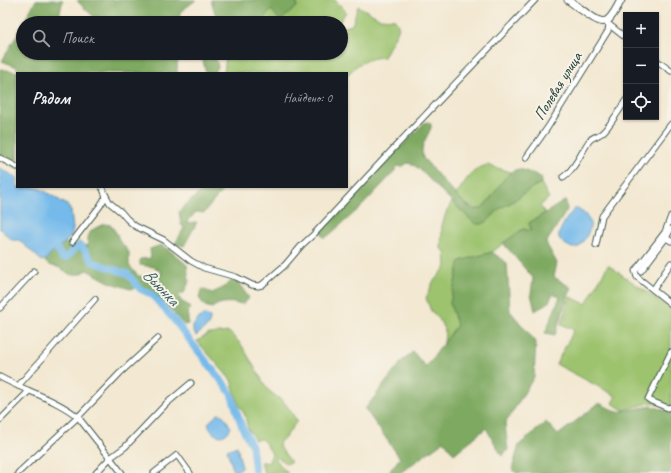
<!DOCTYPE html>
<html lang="ru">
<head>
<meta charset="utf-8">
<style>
  body { margin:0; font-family:Caveat,sans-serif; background:#242831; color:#f1f3f6 }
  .controls { position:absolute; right:12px; top:12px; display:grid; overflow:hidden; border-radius:0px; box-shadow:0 1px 3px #0004 }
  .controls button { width:36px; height:36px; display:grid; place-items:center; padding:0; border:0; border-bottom:1px solid #363941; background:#171b24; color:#f1f3f6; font:20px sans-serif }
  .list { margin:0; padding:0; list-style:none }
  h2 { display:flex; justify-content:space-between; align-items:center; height:52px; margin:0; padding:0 16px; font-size:17px }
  h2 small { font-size:13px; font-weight:400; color:#9ea1a6 }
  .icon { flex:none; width:22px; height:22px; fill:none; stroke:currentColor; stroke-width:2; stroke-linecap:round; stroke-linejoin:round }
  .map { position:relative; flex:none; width:671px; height:473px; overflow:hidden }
  .search { position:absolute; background:#171b24; box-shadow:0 1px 3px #0004; left:16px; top:16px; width:332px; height:44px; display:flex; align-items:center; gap:10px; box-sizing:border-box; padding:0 14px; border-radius:22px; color:#9ea1a6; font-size:15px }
  .panel { position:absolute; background:#171b24; box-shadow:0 1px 3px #0004; left:16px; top:72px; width:332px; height:116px; border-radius:0px }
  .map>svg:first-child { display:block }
  .green { fill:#9dc36e; stroke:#5e8051 }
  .forest { fill:#7ea961; stroke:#4e734a }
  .water { fill:#75baeb; stroke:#4a7c90 }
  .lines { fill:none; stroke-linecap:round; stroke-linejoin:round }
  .river { stroke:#75baeb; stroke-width:7 }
  .minor-casing { stroke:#3f574c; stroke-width:7 }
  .major-casing { stroke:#3f574c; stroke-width:9 }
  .minor { stroke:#fff; stroke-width:5 }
  .major { stroke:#fff; stroke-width:7 }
  .labels { text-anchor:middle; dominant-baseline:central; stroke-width:4; stroke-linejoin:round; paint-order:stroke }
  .street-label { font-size:16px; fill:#1f3d34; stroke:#f7f3e8 }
  .water-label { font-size:17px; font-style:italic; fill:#345c62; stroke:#f7f3e8 }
</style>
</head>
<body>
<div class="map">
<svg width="671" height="473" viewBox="0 0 671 473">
  <rect width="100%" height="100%" fill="#f7f3e8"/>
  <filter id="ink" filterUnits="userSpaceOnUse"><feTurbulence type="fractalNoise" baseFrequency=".025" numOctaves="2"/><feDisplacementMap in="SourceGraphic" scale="8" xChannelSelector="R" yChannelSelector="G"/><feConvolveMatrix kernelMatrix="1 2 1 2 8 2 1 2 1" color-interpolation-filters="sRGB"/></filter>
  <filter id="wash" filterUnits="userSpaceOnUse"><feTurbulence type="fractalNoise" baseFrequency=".012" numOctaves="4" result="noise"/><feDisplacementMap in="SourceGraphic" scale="16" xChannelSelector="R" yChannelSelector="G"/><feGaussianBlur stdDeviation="0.9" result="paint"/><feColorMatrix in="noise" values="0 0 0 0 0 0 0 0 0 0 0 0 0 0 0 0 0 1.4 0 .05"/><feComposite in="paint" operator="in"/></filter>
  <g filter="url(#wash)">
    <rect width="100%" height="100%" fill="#f3e8d1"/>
    <g class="green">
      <path d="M297 0H335L342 7 346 12 340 21V23H258L272 10 280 20 297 7Z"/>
      <path d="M358 6 379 18 395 19 399 28 384 57C367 58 357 63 347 76V73H224L226 54 227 53H341V28L352 25Z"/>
      <path d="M487 165 511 172C500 184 492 198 481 209 470 210 463 201 456 195 464 183 471 169 487 165Z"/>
      <path d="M541 183 549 198 540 206 545 213 529 223 531 231 523 229 492 252 460 261 450 303 457 325 444 343 445 331 439 319 431 311 426 298 433 282 446 267 445 251 441 249 442 225 447 210 452 202 473 222 482 224 493 216 499 209 512 202 529 189Z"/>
      <path d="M608 265 671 309V407L653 402 623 410 612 403 616 396 556 364 574 330 561 324 570 297 586 304Z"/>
      <path d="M229 332 241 344 268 390 285 403 297 421 285 438 280 441 279 446 291 462 286 464 278 457 276 459 281 466 288 473H264L261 461 268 463 272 454 266 444 261 439 255 440 248 429 245 415 239 405 231 380 197 341 209 334Z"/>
    </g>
    <g class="forest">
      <path d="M36 0H63L58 21 62 23H23Z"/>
      <path d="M78 0H196L180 12V23H92L95 18 78 2Z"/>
      <path d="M211 0H297V7L280 21 272 10 258 23H218Z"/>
      <path d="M23 24V53H178L177 73H17V168L0 160V69L18 72 17 67 2 61Z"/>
      <path d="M201 53H215L218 67 213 73H206Z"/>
      <path d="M428 122 431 124V128C427 137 419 148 423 158 432 167 465 209 475 210 491 211 500 171 519 169 522 169 525 171 528 172 533 173 538 175 542 178L541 183C530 188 522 195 512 202 507 205 502 206 498 210 493 215 489 222 482 224 478 225 476 224 473 222L418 168 412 164 407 163 402 167 397 166 394 172 361 207 328 236 324 238 322 236 321 230 324 226 424 123Z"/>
      <path d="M206 187H225L204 213 196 212 186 223 197 222 184 246 175 244 184 228 181 224 179 211Z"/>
      <path d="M566 200 567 210 546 243 557 263 554 277 572 288 568 297 555 335 545 333 560 297 553 294 548 303 535 311 531 294 533 278 503 243 523 229 531 231 529 223Z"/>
      <path d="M104 224 111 225 117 234 119 240 129 252V265L138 276 156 278 161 276V272L154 267 140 265V259L151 258 150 249 161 245 173 253 187 265 189 282 184 293 178 295 181 301 191 307 187 313 188 317V324L184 325 166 304 149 289 141 287 130 289 109 282 87 270 81 274 71 275 58 267 52 266 45 262 49 255 65 242 72 248 79 242 88 247C87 232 90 230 104 224Z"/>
      <path d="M492 252 507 263 510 311 536 342 534 377 505 424 508 450 502 456 486 428 454 454 444 441 400 473H388L400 458 365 409 403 360 413 352 426 367 457 325 450 303 460 261Z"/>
      <path d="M235 278 249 298 244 304C232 303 222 300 212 308L205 306 199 298 202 289 212 293 223 288Z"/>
      <path d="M599 403 617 412 652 406 671 412V473H517L512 469 519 445 546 422 558 435Z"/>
    </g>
    <g class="water">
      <path d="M0 168 17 178V187H33L43 190 67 205 71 211 73 229 72 234 68 240 49 255 47 259 42 261 19 240H12L0 229Z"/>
      <path d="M576 208C581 211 586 214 589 219 594 228 584 240 579 247L572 248C568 246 561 243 559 238 557 231 571 211 576 208Z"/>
      <path d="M205 315 210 317C211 326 203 330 196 336L193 331V326L201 316Z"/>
      <path d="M218 414C225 413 227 423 231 427 225 442 210 436 208 423Z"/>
      <path d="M237 446 242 468 234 472 227 450Z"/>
    </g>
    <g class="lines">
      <path class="river" d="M55 241 57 249 62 258H66L78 246 82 247 93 262 128 274 140 289 151 294 174 320 227 388 231 394 242 427 252 446 255 473"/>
    </g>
  </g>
  <g filter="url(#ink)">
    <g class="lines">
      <g class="minor-casing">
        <g id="minor">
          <path d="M607 23 626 38"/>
          <path d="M656 60 671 71"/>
          <path d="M0 158 17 167"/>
          <path d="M526 158 548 127 608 31 609 25"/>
          <path d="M563 177C574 171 582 151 589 141 592 137 598 136 602 133 610 126 620 109 626 100"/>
          <path d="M106 196 110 203 121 212 127 219 135 226 164 240 191 261 204 268 236 277 252 285 258 286 262 285 285 265 302 245 314 234 394 148 535 0"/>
          <path d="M671 216 665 232 635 271 637 277 671 304"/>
          <path d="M666 238 671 241"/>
          <path d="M72 242 100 206 106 196 102 187"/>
          <path d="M596 245 602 216 671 124"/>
          <path d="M641 271 666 238 671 229"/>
          <path d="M655 287 671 263"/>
          <path d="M0 308 34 271"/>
          <path d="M671 352 648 399 651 401 668 408 671 407"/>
          <path d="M0 377C25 391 56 399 78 417L122 473"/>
          <path d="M18 386 95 299"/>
          <path d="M0 420 29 391"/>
          <path d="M18 473 78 417 120 373 158 338"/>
          <path d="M96 473 110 458 125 447 166 404 191 383"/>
          <path d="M154 473 177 455 190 473"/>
        </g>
      </g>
      <g class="major-casing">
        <path id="major" d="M568 0C576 5 592 19 600 21 603 22 607 21 609 19 614 14 618 6 621 0"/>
      </g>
      <use href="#minor" class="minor"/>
      <use href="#major" class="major"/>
    </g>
  </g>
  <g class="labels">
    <g class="street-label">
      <text transform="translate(558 86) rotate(-58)">Полевая улица</text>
    </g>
    <g class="water-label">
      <text transform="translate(161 287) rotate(46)">Вьюнка</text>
    </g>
  </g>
</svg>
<div class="controls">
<button>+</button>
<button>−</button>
<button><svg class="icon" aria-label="locate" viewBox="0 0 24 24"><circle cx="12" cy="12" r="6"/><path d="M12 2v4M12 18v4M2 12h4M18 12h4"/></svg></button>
</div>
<div class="search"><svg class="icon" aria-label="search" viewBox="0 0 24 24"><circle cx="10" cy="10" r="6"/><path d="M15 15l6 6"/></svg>Поиск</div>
<section class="panel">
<h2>Рядом<small>Найдено: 0</small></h2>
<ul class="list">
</ul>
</section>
</div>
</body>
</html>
